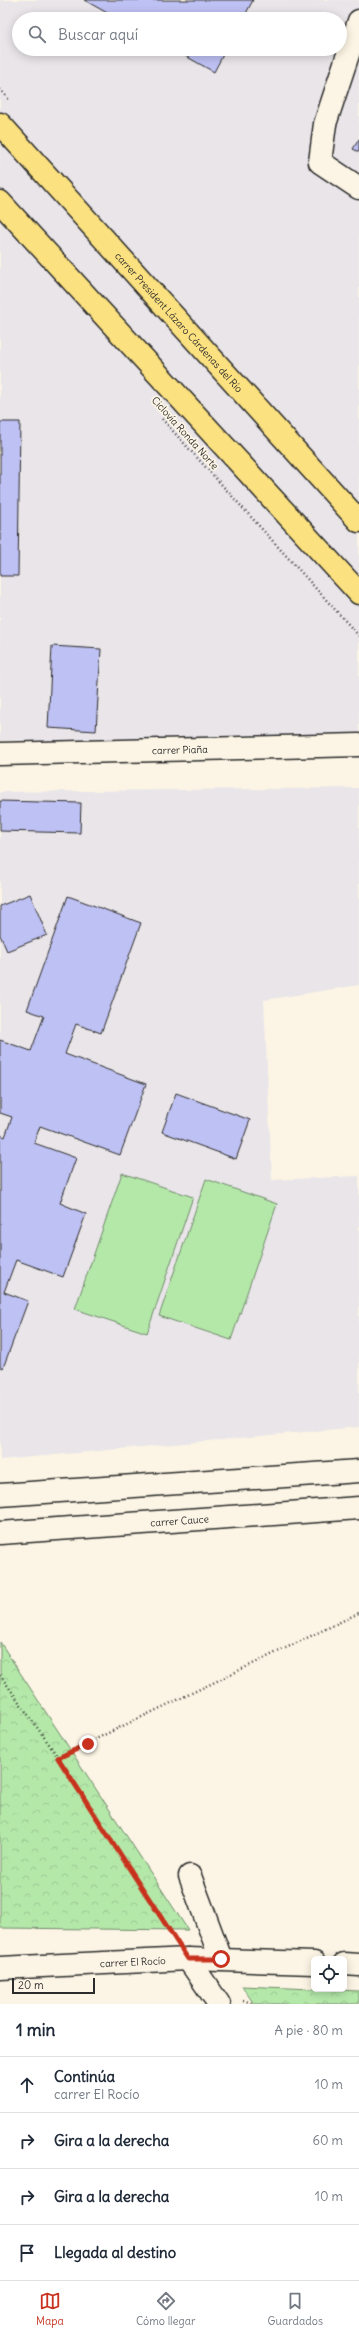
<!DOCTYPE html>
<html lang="es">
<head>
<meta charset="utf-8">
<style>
  body { margin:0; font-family:Delius,sans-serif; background:#f2f2f3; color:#1f2937 }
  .controls { position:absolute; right:12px; bottom:12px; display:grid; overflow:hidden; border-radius:6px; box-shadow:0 2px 10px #0003 }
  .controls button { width:36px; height:36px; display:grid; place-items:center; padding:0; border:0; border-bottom:1px solid #e0e1e3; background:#fff; color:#1f2937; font:20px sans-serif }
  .scale { position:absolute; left:12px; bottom:10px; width:83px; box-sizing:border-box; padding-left:4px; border:2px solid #2b2b2b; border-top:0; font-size:11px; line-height:14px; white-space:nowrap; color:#2b2b2b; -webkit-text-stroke:3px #fcf5e5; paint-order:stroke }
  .stop { position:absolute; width:12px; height:12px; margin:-9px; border:3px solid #c8321e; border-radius:50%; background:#fff }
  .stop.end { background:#c8321e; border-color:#fff; box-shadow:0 1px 4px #0008 }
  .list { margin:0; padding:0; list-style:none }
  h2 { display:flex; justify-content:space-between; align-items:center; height:52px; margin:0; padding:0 16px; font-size:17px }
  h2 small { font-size:13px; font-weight:400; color:#747a83 }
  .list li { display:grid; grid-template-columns:26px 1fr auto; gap:12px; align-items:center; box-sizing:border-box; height:56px; padding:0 16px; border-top:1px solid #e0e1e3 }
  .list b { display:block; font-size:15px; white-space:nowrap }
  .list p { margin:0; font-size:13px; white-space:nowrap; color:#747a83 }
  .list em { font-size:13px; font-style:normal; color:#747a83 }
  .icon { flex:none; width:22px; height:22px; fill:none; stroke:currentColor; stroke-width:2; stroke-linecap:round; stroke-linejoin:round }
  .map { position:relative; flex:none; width:359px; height:2004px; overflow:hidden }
  .search { position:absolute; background:#fff; box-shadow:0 2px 10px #0003; left:12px; right:12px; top:12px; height:44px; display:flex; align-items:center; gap:10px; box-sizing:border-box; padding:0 14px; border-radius:22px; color:#747a83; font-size:15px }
  .sheet { height:276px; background:#fff }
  nav { display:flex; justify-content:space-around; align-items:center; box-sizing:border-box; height:56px; border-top:1px solid #e0e1e3; background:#fff; font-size:11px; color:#747a83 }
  nav a { display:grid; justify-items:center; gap:2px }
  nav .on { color:#c8321e }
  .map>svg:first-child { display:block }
  .built { fill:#e9e5e9; fill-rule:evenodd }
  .grass { fill:#b4e8a9; stroke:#708a6a }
  .park { fill:url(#park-crowns); stroke:#708a6a }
  .building { fill:#bec1f3; stroke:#2b2b2b }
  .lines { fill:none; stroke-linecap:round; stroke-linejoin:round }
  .minor-casing { stroke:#2b2b2b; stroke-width:25 }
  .major-casing { stroke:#2b2b2b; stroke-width:25 }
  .path { stroke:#2b2b2b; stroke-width:2.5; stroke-dasharray:1 3; stroke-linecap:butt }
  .minor { stroke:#fcf5e5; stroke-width:22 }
  .major { stroke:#fbe180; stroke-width:22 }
  .route { stroke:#c8321e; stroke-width:5 }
  .labels { text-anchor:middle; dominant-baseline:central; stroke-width:3.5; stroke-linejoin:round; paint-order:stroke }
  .street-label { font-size:10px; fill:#2b2b2b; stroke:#fcf5e5 }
</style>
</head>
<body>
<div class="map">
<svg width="359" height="2004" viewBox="0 0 359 2004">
  <defs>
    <pattern id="park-crowns" width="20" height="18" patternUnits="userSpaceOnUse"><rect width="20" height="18" fill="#b4e8a9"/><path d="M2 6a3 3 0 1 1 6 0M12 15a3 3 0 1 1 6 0" fill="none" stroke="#9bc792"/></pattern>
  </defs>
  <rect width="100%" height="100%" fill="#fcf5e5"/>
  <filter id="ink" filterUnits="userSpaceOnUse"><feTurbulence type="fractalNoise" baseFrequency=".025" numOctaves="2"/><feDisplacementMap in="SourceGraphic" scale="8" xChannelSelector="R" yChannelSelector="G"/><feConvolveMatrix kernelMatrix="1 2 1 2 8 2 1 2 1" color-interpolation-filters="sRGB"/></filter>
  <g filter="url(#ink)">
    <g class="built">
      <path d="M0 0H359V739L0 741ZM19 19H340V49H19Z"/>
      <path d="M359 788V985L264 1000 272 1180 359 1176V1427L0 1460V792Z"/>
    </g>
    <g class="grass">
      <path d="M122 1173 193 1197 147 1333 75 1309Z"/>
      <path d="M206 1179 277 1204 231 1340 159 1316Z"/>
    </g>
    <g class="park">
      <path d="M0 1642 188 1930 0 1928Z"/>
      <path d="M242 1986 359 1991V2004H254Z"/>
    </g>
    <g class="building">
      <path d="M84 0H253L243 19H118Z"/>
      <path d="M173 49H226L214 72Z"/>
      <path d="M359 139V152L353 149Z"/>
      <path d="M0 422H20L18 576H0Z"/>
      <path d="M52 646 101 649 96 731 48 728Z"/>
      <path d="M0 801 81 803 80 833 0 831Z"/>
      <path d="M30 894 47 935 7 951 0 935V906Z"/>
      <path d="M68 896 141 923 101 1033 76 1024 65 1054 146 1084 120 1155 40 1126 34 1143 76 1158 60 1203 86 1214 63 1277 16 1260 4 1292 28 1301 3 1368 0 1367V1135L5 1137 12 1117 0 1113V1040L31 1051 44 1016 27 1010Z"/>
      <path d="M176 1093 250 1120 236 1159 162 1132Z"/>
    </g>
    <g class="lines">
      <g class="minor-casing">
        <g id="minor">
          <path d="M359 21 325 124 320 162 359 188"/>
          <path id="s1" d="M0 754 359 745"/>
          <path d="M0 1495 359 1471"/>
          <path id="s2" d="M0 1533 359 1508"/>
          <path d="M190 1876 221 1959"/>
          <path d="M188 1959 219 2004"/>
          <path d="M344 1964 359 1965"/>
          <path id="s3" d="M0 1968 188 1959 314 1963"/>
        </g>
      </g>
      <g class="major-casing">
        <g id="major">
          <path id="s4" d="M0 124 359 521"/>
          <path d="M0 202 359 593"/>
        </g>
      </g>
      <g class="path">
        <path d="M0 89 10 101"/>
        <path d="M162 419 359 636"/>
        <path d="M0 1675 58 1757 172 1935"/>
        <path d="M58 1757 359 1613"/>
        <path d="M243 2000 254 2004"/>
      </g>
      <use href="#minor" class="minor"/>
      <use href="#major" class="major"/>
    </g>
  </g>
  <g class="lines" filter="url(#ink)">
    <path class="route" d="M88 1744 58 1758 188 1959H221"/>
  </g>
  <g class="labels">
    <g class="street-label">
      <text stroke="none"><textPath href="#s4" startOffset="267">carrer President Lázaro Cárdenas del Río</textPath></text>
      <text transform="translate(185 433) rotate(48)">Ciclovía Ronda Norte</text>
      <text stroke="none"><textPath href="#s1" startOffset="180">carrer Piaña</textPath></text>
      <text stroke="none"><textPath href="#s2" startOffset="180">carrer Cauce</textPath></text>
      <text stroke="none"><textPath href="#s3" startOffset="133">carrer El Rocío</textPath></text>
    </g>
  </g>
</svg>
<div class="controls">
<button><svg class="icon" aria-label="locate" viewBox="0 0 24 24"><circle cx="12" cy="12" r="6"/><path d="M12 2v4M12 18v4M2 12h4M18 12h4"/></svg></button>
</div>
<div class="scale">20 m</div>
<div class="stop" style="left:221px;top:1959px"></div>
<div class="stop end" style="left:88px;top:1744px"></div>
<div class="search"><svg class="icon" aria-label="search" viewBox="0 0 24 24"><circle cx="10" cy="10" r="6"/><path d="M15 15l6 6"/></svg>Buscar aquí</div>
</div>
<section class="sheet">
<h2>1 min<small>A pie · 80 m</small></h2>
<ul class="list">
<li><svg class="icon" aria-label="ahead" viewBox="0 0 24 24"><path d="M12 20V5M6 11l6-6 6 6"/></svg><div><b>Continúa</b><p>carrer El Rocío</p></div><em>10 m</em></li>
<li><svg class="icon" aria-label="right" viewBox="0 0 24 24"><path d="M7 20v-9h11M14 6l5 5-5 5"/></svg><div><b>Gira a la derecha</b></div><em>60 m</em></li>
<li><svg class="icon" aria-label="right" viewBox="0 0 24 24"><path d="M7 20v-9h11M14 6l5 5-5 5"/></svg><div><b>Gira a la derecha</b></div><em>10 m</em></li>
<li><svg class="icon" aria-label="arrive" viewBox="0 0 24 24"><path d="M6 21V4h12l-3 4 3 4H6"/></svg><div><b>Llegada al destino</b></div></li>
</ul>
</section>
<nav>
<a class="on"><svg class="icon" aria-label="map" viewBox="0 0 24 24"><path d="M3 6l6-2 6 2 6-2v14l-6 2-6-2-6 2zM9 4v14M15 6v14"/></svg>Mapa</a>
<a><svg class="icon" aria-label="directions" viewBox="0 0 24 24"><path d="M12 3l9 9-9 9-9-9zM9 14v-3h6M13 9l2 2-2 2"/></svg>Cómo llegar</a>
<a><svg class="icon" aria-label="saved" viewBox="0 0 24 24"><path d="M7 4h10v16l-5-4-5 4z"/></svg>Guardados</a>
</nav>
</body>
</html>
